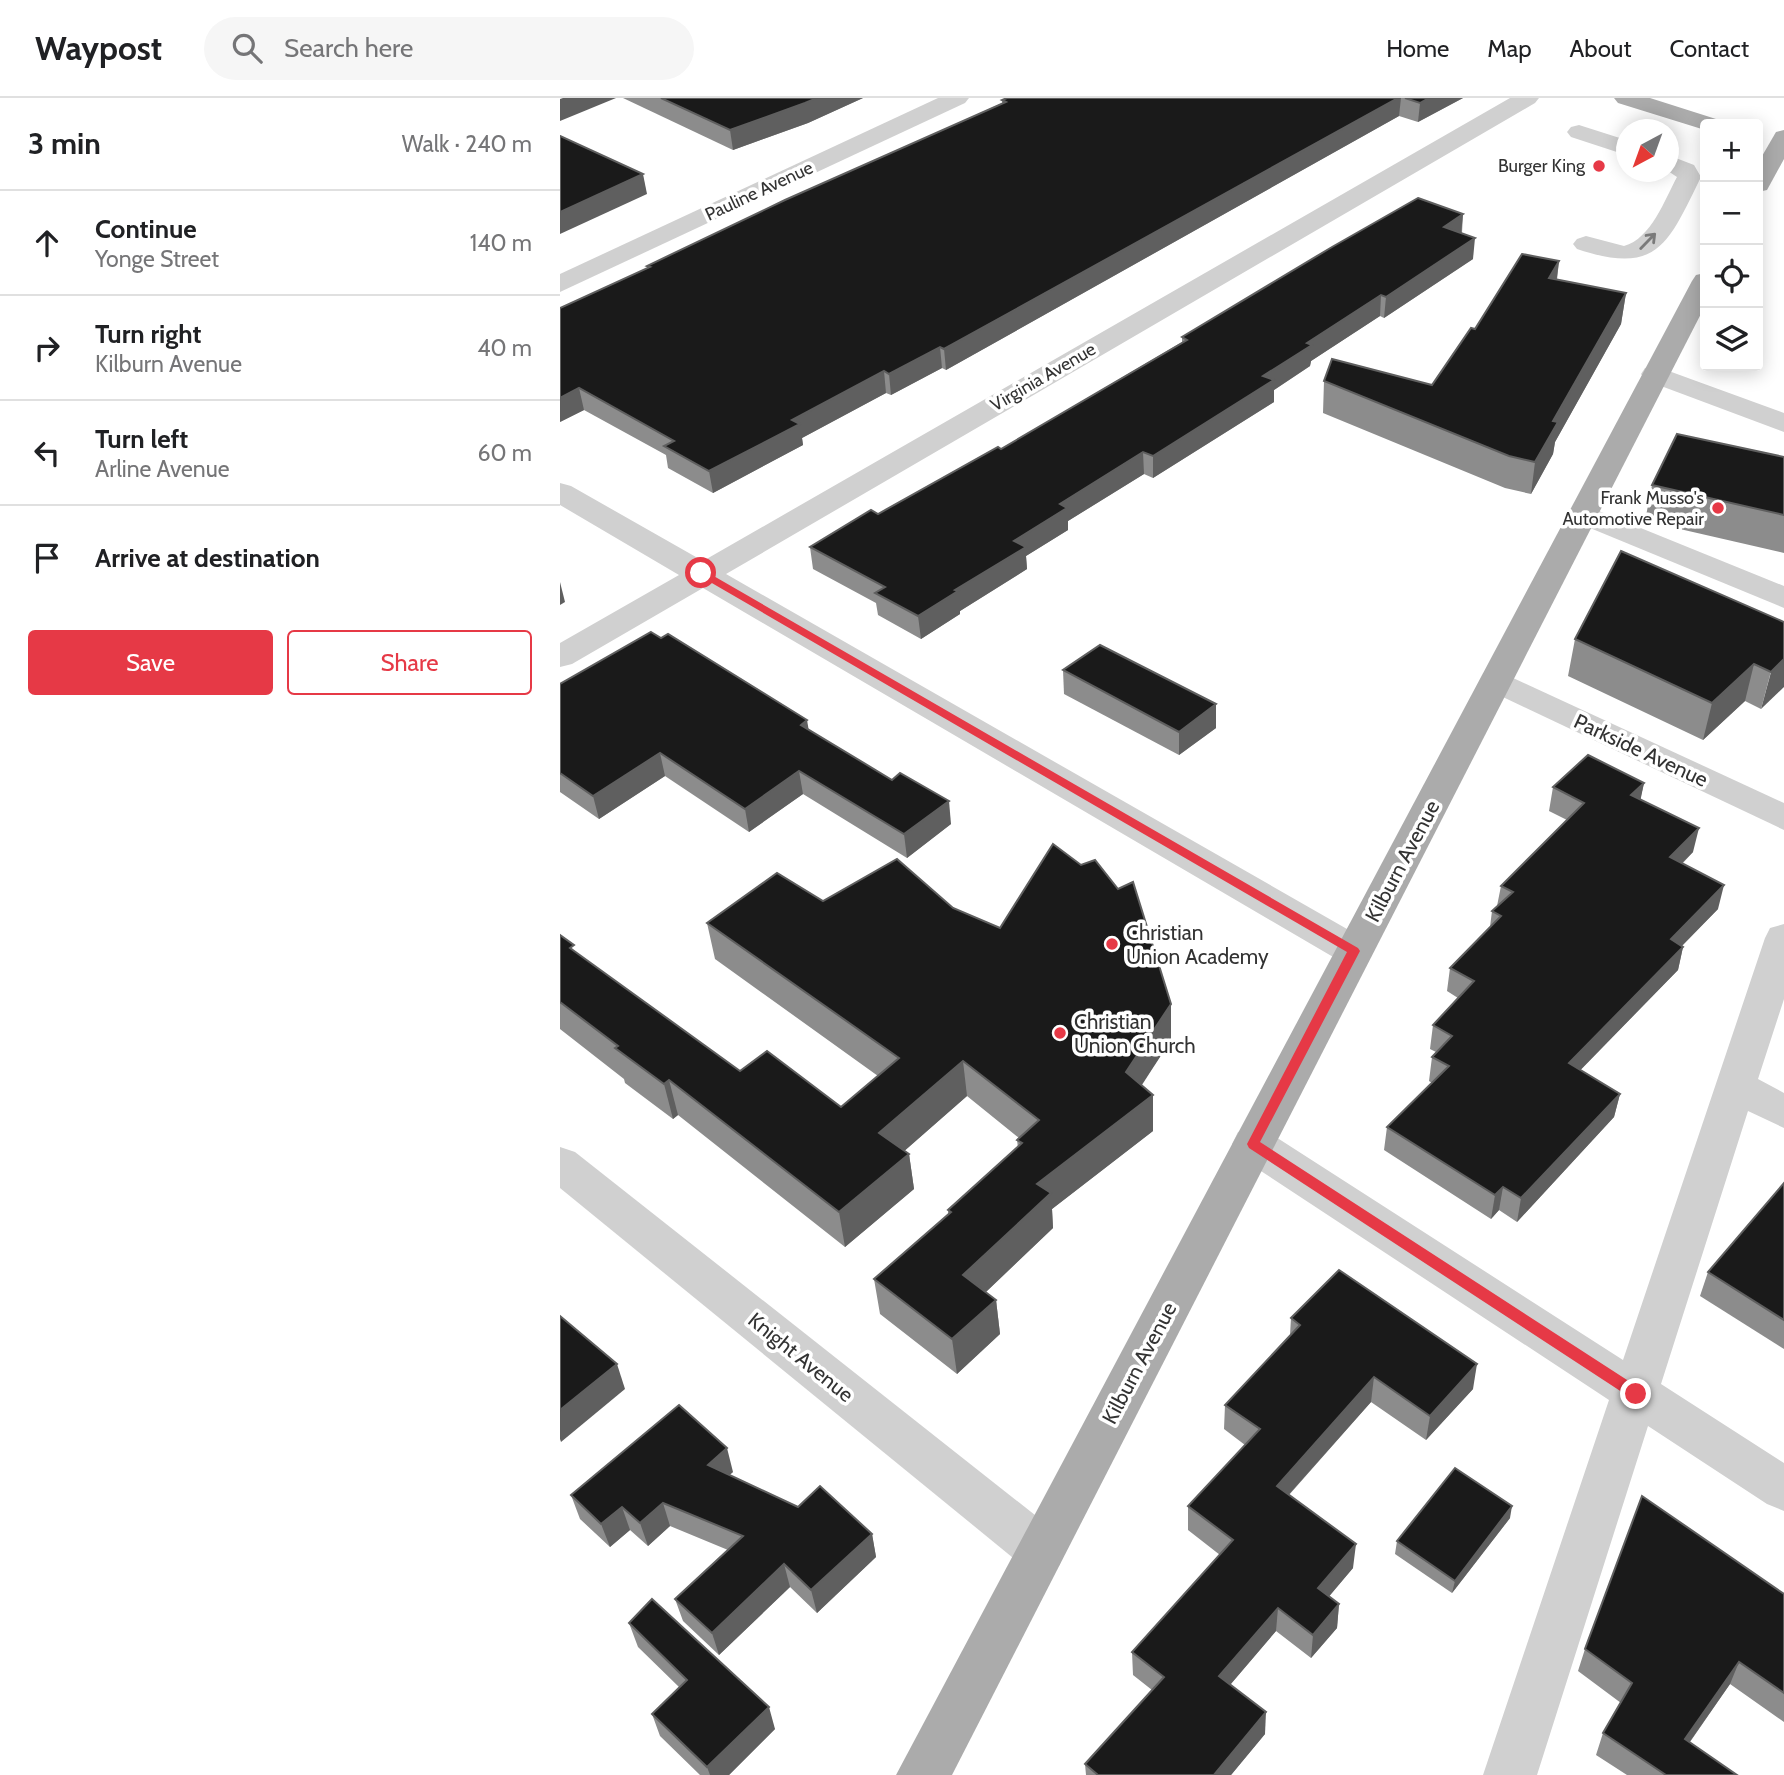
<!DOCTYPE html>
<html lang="en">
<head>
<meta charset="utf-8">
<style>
  body { margin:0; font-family:Cabin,sans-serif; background:#f6f6f6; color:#202124 }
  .controls { position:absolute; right:21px; top:21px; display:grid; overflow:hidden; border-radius:7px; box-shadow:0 4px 18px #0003 }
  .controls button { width:63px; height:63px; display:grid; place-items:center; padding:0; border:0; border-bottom:2px solid #e0e0e0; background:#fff; color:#202124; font:35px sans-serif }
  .compass { position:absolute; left:1056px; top:21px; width:63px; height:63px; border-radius:50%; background:#fff; box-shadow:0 4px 18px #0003; rotate:221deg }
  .stop { position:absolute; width:21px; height:21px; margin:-16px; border:5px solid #e63946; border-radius:50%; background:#fff }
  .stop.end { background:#e63946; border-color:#fff; box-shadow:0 2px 7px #0008 }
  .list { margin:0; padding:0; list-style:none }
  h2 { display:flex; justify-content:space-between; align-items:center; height:91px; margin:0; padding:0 28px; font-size:30px }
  h2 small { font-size:23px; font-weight:400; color:#757577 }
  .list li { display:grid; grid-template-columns:46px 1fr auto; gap:21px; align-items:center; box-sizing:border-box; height:105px; padding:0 28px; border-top:2px solid #e0e0e0 }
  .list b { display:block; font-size:26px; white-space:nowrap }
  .list p { margin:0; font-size:23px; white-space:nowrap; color:#757577 }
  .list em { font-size:23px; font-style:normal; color:#757577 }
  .actions { display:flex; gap:14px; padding:21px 28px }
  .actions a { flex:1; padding:16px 0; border:2px solid #e63946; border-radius:7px; text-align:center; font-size:24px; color:#e63946 }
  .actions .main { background:#e63946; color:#fff }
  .icon { flex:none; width:38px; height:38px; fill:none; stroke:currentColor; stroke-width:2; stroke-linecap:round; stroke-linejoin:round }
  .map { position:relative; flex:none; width:1224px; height:1677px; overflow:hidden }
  header { display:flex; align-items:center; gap:42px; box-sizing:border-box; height:98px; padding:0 35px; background:#fff; border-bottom:2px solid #e0e0e0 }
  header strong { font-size:33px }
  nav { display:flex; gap:38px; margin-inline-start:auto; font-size:24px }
  .search { width:490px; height:63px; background:#f6f6f6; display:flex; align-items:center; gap:18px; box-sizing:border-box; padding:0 24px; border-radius:38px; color:#757577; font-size:26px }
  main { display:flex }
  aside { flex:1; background:#fff }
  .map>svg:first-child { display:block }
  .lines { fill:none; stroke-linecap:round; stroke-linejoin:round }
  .minor { fill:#d0d0d0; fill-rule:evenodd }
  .major { fill:#ababab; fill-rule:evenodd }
  .wall { fill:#8c8c8c }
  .shaded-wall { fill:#5f5f5f }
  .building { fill:#1a1a1a; stroke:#5f5f5f; stroke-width:2 }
  .oneway { stroke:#7a7a7a }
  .route { fill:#e63946 }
  .poi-dot { fill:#e63946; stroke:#fff; stroke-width:2.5 }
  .labels { text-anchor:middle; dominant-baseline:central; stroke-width:7; stroke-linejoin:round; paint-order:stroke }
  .far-poi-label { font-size:18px; fill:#333; stroke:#fff; text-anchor:end }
  .far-street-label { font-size:18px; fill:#333; stroke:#fff }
  .street-label { font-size:21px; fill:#333; stroke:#fff }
  .poi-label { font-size:21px; fill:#333; stroke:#fff; text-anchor:start }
</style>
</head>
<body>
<header>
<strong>Waypost</strong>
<div class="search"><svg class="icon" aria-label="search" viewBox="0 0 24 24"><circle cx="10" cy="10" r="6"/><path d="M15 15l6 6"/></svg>Search here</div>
<nav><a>Home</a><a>Map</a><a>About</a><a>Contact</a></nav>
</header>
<main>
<aside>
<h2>3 min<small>Walk · 240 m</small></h2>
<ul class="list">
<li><svg class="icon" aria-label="ahead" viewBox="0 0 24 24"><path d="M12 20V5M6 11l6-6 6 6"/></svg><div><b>Continue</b><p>Yonge Street</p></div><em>140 m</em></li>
<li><svg class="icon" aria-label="right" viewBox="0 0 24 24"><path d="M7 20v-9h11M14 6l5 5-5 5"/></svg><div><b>Turn right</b><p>Kilburn Avenue</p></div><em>40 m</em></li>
<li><svg class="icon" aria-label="left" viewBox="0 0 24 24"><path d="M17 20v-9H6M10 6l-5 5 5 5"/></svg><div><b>Turn left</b><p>Arline Avenue</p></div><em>60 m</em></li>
<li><svg class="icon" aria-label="arrive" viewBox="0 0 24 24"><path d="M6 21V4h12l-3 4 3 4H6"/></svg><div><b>Arrive at destination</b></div></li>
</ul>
<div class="actions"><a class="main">Save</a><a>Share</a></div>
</aside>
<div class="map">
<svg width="1224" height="1677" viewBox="0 0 1224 1677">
  <rect width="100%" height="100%" fill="#fff"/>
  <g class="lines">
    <g class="minor">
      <path d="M378 0H409L405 5 0 194V176Z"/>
      <path d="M950 0H979L975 5 166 476 808 843 813 853 808 863 794 867 780 863 143 490 12 566 0 569V545L119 477 0 407V385L11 388 143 463Z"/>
      <path d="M1019 27 1066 42V57L1011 39 1007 34 1011 29Z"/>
      <path d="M1108 57 1134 67 1141 79C1108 146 1098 178 1017 151L1013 146 1017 141 1026 138 1064 148C1091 141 1105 101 1117 79L1108 73Z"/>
      <path d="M1095 268 1224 315V334L1085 282 1081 276 1085 270Z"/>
      <path d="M1024 407 1224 488V510L1013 423 1009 416 1013 409Z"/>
      <path d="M938 573 1224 705V732L926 591 921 584 926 577Z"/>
      <path d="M1224 826V901L1198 981 1224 995V1030L1188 1013 1101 1286 1224 1365V1413L1207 1406 1088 1328 977 1677H923L1049 1302 678 1058 672 1046 678 1034 693 1030 708 1034 1063 1262 1205 840 1210 830Z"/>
      <path d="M0 1049 15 1054 499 1436 506 1452 499 1468 481 1475 463 1468 0 1090Z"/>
    </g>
    <g class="major">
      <path d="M1054 0H1090L1156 21 1160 26H1145V32L1058 5Z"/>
      <path d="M1224 32V61L1207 92 1198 94V65L1216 34Z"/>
      <path d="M1145 175V208L392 1677H336L1132 183 1136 177Z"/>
    </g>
  </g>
  <g class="wall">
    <path d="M63 0H303L248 25 173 52Z"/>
    <path d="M447 0H903L858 24 839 18 386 272 382 270 331 297 326 295 242 340 243 347 153 395 108 370 106 357 24 312 0 324 88 170 87 168 442 5V2Z"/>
    <path d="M903 116 902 135 913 161 824 220 820 218 751 263 750 268 714 292V304L593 380 584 376 508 423V432L466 458 467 471 400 513V516L361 541 318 517 316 505 253 471 250 449 318 416 441 351 622 244V239Z"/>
    <path d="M999 163 997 182 1066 195 1061 226 995 344 993 356 971 396 945 390 763 315 764 283 872 287Z"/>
    <path d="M1224 359V455L1085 423 1092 387Z"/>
    <path d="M1224 524 1201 611 1185 603 1143 642 1008 578 1015 541Z"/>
    <path d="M503 572 656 606V630L619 657 504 596Z"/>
    <path d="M0 586 249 632 391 726 347 760 243 696 189 734 105 678 39 721 0 694Z"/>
    <path d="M1084 685 1080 702 1133 754 1122 766 1158 811 1122 848 1123 849 1118 872 1020 972 1060 996 1054 1019 957 1124 939 1112 931 1121 824 1052 827 1029 872 985 869 983 872 959 876 954 870 951 873 927 898 900 887 893 890 870 930 829 932 813 937 808 941 788 1007 722 989 713 993 689Z"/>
    <path d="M263 803 393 810 611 906V942L581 987 593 997V1033L492 1111 493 1130 426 1194 436 1202 440 1236 397 1276 320 1216 314 1181 388 1117V1112L458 1050 457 1042 459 1040 407 998 344 1053 349 1056 354 1091 285 1149 118 1017 113 1021 65 985 64 981 0 931V837L16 855 180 973 281 1009 318 978 155 861 147 825Z"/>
    <path d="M1224 1085V1251L1140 1198 1148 1174Z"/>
    <path d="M731 1220 913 1291 866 1342 811 1304 729 1397 793 1470 769 1498 779 1506 777 1530 751 1560 716 1533 670 1587 705 1636 671 1677H526L525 1666 592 1592 573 1577 572 1554 660 1457 628 1432V1408L685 1347 664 1331 665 1307 730 1237Z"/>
    <path d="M173 1374 169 1377 238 1409 312 1436 316 1459 257 1515 230 1489 159 1557 123 1523 115 1501 168 1452 110 1428 88 1448 70 1432 50 1449 20 1421 11 1397Z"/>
    <path d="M950 1420 892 1495 835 1456 837 1443Z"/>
    <path d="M1224 1496V1624L1170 1586 1130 1644 1177 1677H1067L1036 1657 1043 1635 1061 1605 1018 1573 1025 1551Z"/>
    <path d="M69 1525 215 1631 169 1677H140L100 1638 92 1616 119 1589 78 1549Z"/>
  </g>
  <g class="shaded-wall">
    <path d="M3 0H56L0 23V1Z"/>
    <path d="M257 0H303L248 25 173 52 170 32Z"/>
    <path d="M838 0H841L839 18 386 272 384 251Z"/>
    <path d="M869 0H903L858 24 860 5Z"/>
    <path d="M83 76 87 96 0 136V114Z"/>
    <path d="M903 116 901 137 884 129Z"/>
    <path d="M915 140 913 161 824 220 826 199Z"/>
    <path d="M999 163 995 194 989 180Z"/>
    <path d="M1066 195 1061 226 995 344 993 356 971 396 975 364 993 323Z"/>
    <path d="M821 197 820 218 751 263 750 268 714 292V304L593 380V358L747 245Z"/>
    <path d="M380 249 382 270 331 297 329 276Z"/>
    <path d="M324 273 326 295 242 340 243 347 153 395 149 373 232 322Z"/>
    <path d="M19 290 24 312 0 324V300Z"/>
    <path d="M583 354 584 376 508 423V432L466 458 467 471 400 513V516L361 541 358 518 395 492 500 406Z"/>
    <path d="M0 484 5 504 0 507Z"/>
    <path d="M1224 561V589L1201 611 1211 574Z"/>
    <path d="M1194 566 1185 603 1143 642 1152 605Z"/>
    <path d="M656 606V630L619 657V634Z"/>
    <path d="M247 622 251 645 241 627Z"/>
    <path d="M100 655 105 678 39 721 33 698Z"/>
    <path d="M239 673 243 696 189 734 185 711Z"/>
    <path d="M1084 685 1079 709 1071 697Z"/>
    <path d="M389 703 391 726 347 760 344 736Z"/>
    <path d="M1139 730 1133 754 1104 783 1110 759Z"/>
    <path d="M1164 787 1158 811 1105 865 1111 841Z"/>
    <path d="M1123 849 1118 872 1004 989 1009 965Z"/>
    <path d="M611 906V942L567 1010 566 974Z"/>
    <path d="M403 963 407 998 325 1070 319 1035Z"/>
    <path d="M109 982 118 1017 113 1021 104 986Z"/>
    <path d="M1060 996 1054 1019 957 1124 961 1100Z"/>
    <path d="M593 997V1033L492 1111 493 1130 408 1211 403 1177 477 1086Z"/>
    <path d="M349 1056 354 1091 285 1149 279 1114Z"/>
    <path d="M943 1089 939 1112 931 1121 935 1097Z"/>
    <path d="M436 1202 440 1236 397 1276 392 1241Z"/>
    <path d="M57 1266 65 1291 1 1344 0 1341V1312Z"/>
    <path d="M917 1266 913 1291 866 1342 870 1318Z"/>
    <path d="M814 1279 811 1304 715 1412 717 1388Z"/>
    <path d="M167 1350 173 1374 155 1390 148 1367Z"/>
    <path d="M103 1405 110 1428 88 1448 80 1425Z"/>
    <path d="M952 1408 950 1420 892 1495 895 1483Z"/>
    <path d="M62 1409 70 1432 50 1449 41 1426Z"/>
    <path d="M312 1436 316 1459 257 1515 251 1492Z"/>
    <path d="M796 1446 793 1470 756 1514 758 1490Z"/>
    <path d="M224 1466 230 1489 159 1557 152 1535Z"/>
    <path d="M779 1506 777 1530 751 1560 753 1537Z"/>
    <path d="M718 1510 716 1533 658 1601 659 1578Z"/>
    <path d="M1179 1564 1170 1586 1117 1662 1125 1641Z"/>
    <path d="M209 1609 215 1631 169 1677H150L147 1669Z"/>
    <path d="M706 1614 705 1636 671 1677H654Z"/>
  </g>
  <g class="building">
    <path d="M101 0H257L245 5 170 32Z"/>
    <path d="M447 0H838L384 251 380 249 329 276 324 273 232 322 240 326 149 373 104 348 114 343 19 290 0 300V210L90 169 87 168 225 102 446 4 442 2Z"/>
    <path d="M845 0H869L860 5Z"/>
    <path d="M0 38 83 76 0 114Z"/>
    <path d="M858 100 903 116 884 129 915 140 826 199 821 197 747 245 752 247 703 278 714 282 593 358 583 354 500 406 507 410 454 443 466 449 395 492 398 493 358 518 315 495 325 489 250 449 311 412 318 416 438 349 441 351 627 242 622 239 772 149Z"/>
    <path d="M962 156 999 163 989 180 1066 195 993 323 998 324 975 364 949 358 764 283 772 261 872 287 911 230 915 231Z"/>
    <path d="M1117 336 1224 359V417L1092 387Z"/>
    <path d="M1061 453 1224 524V561L1211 574 1194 566 1152 605 1015 541Z"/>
    <path d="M91 534 101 540 108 536 247 622 241 627 332 682 340 675 389 703 344 736 239 673 185 711 100 655 33 698 0 675V586Z"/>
    <path d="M540 547 656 606 619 634 503 572Z"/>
    <path d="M1028 657 1084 685 1071 697 1139 730 1110 759 1164 787 1111 841 1123 849 1009 965 1060 996 961 1100 943 1089 935 1097 827 1029 889 968 872 959 892 938 873 927 914 883 890 870 941 818 932 813 953 794 941 788 1024 705 993 689Z"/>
    <path d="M493 746 521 767 535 762 558 791 573 784 611 906 566 974 593 997 477 1086 491 1095 403 1177 436 1202 392 1241 314 1181 391 1114 388 1112 462 1045 457 1042 479 1022 403 963 319 1035 349 1056 279 1114 109 982 104 986 55 950 58 948 0 904V837L14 847 10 850 180 973 207 953 281 1009 339 960 147 825 217 775 263 803 337 761 393 810 440 830Z"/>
    <path d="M1224 1085V1222L1148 1174Z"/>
    <path d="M779 1172 917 1266 870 1318 814 1279 717 1388 796 1446 758 1490 779 1506 753 1537 718 1510 659 1578 706 1614 654 1677H538L525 1666 604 1579 572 1554 673 1442 628 1408 700 1331 665 1307 740 1227 731 1220Z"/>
    <path d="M0 1218 57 1266 0 1312Z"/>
    <path d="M119 1307 167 1350 148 1367 238 1409 260 1388 312 1436 251 1492 224 1466 152 1535 115 1501 183 1438 103 1405 80 1425 62 1409 41 1426 11 1397Z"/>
    <path d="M895 1370 952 1408 895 1483 837 1443Z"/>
    <path d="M1082 1398 1224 1496V1595L1179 1564 1125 1641 1177 1677H1106L1043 1635 1072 1585 1025 1551Z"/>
    <path d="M92 1501 209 1609 147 1669 92 1616 127 1582 69 1525Z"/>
  </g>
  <defs><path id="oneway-shaft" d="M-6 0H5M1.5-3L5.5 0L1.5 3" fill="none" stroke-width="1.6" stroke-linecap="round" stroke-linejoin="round" transform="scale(1.75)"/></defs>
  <use class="oneway" href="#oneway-shaft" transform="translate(1088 143) rotate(-46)"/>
  <path class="route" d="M138 473H145L798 850 800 853 700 1044 1081 1291V1300H1071L689 1050 687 1046 787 854 138 477Z"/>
  <g class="poi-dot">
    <circle cx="1039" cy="68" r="7"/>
    <circle cx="1158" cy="410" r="7"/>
    <circle cx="552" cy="846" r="7"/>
    <circle cx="500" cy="935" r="7"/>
  </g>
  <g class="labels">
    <g class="far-poi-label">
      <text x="1025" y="68">Burger King</text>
      <text x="1144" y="400">Frank Musso's<tspan x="1144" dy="21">Automotive Repair</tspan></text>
    </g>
    <g class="far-street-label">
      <text transform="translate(199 93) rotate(-25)">Pauline Avenue</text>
      <text transform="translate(483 279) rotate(-30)">Virginia Avenue</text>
    </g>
    <g class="street-label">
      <text transform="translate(1081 652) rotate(25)">Parkside Avenue</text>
      <text transform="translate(842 763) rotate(-62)">Kilburn Avenue</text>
      <text transform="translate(241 1259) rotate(39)">Knight Avenue</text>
      <text transform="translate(579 1265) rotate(-62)">Kilburn Avenue</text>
    </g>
    <g class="poi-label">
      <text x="566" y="834">Christian<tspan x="566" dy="24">Union Academy</tspan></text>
      <text x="514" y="923">Christian<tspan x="514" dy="24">Union Church</tspan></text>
    </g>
  </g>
</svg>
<div class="controls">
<button>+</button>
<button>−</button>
<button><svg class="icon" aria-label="locate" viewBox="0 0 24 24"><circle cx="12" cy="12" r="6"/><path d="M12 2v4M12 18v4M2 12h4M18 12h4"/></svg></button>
<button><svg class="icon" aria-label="layers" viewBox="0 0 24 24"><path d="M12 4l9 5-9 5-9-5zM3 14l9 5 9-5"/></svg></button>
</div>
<svg class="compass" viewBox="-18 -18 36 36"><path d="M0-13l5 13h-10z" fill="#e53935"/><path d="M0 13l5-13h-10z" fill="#757577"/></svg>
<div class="stop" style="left:141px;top:475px"></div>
<div class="stop end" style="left:1076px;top:1296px"></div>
</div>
</main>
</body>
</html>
